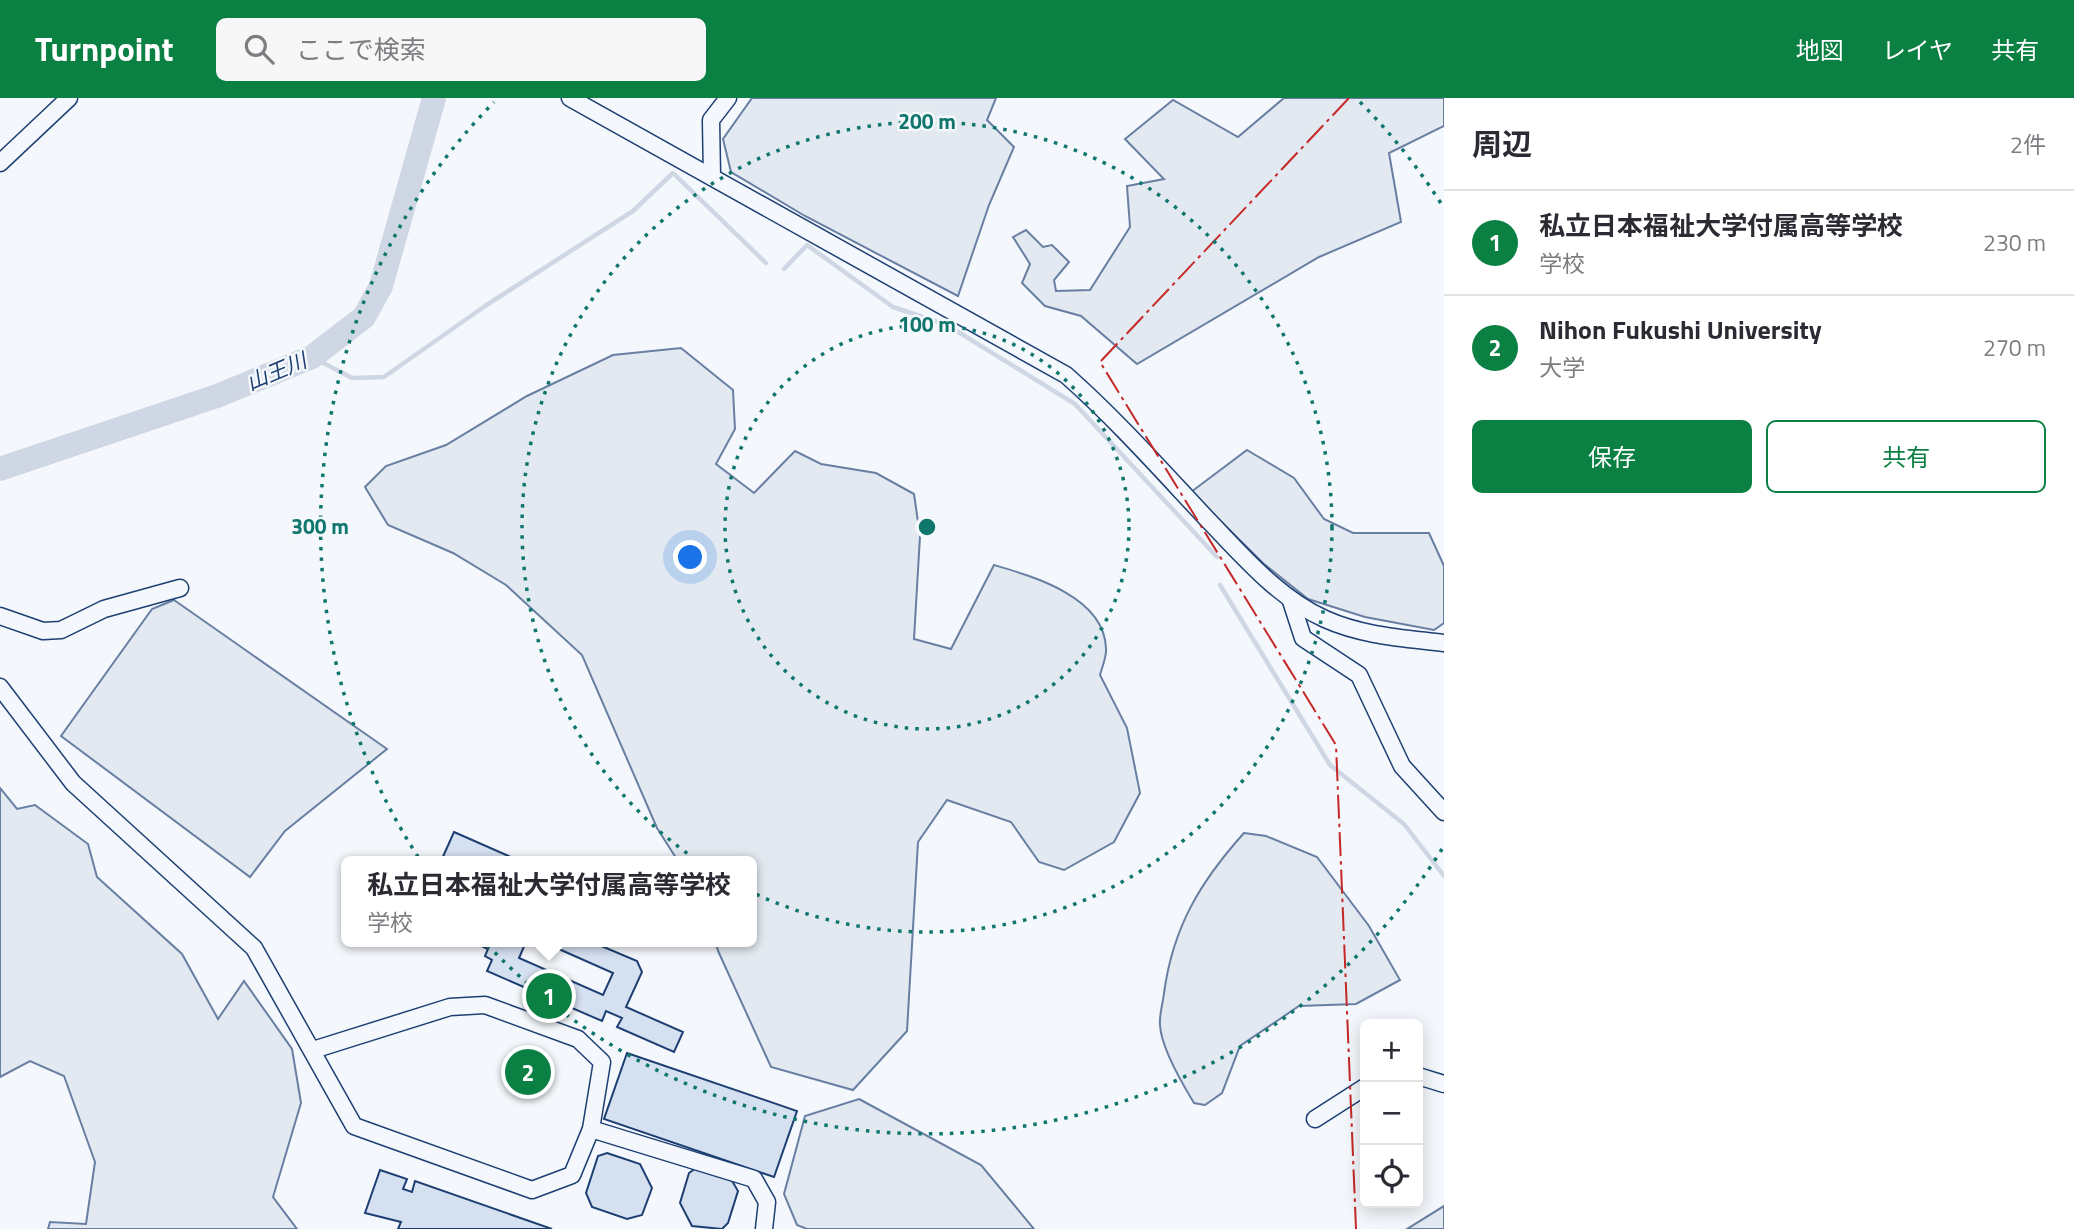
<!DOCTYPE html>
<html lang="ja">
<head>
<meta charset="utf-8">
<style>
  body { margin:0; font-family:"Titillium Web","Noto Sans JP",sans-serif; background:#f7f7f7; color:#2b2b33 }
  .controls { position:absolute; right:21px; bottom:21px; display:grid; overflow:hidden; border-radius:10px; box-shadow:0 4px 18px #0003 }
  .controls button { width:63px; height:63px; display:grid; place-items:center; padding:0; border:0; border-bottom:2px solid #e1e1e2; background:#fff; color:#2b2b33; font:35px sans-serif }
  .you { position:absolute; left:691px; top:460px; width:24px; height:24px; margin:-18px; border:5px solid #fff; border-radius:50%; background:#1a73e8; box-shadow:0 0 0 10px #1a73e833 }
  .badge { display:grid; place-items:center; width:46px; height:46px; border-radius:50%; background:#0b8043; color:#fff; font-size:23px; font-weight:700 }
  .pin { position:absolute; translate:-50% -50%; border:4px solid #fff; box-shadow:0 2px 7px #0006 }
  .popup { position:absolute; left:341px; top:758px; width:416px; height:91px; box-sizing:border-box; display:grid; place-content:center; border-radius:10px; background:#fff; filter:drop-shadow(0 2px 5px #0005); font-size:23px; white-space:nowrap; color:#7c7c81 }
  .popup b { font-size:26px; color:#2b2b33 }
  .popup::after { content:''; position:absolute; left:50%; top:100%; margin-left:-14px; border:14px solid transparent; border-top-color:#fff }
  .list { margin:0; padding:0; list-style:none }
  h2 { display:flex; justify-content:space-between; align-items:center; height:91px; margin:0; padding:0 28px; font-size:30px }
  h2 small { font-size:23px; font-weight:400; color:#7c7c81 }
  .list li { display:grid; grid-template-columns:46px 1fr auto; gap:21px; align-items:center; box-sizing:border-box; height:105px; padding:0 28px; border-top:2px solid #e1e1e2 }
  .list b { display:block; font-size:26px; white-space:nowrap }
  .list p { margin:0; font-size:23px; white-space:nowrap; color:#7c7c81 }
  .list em { font-size:23px; font-style:normal; color:#7c7c81 }
  .actions { display:flex; gap:14px; padding:21px 28px }
  .actions a { flex:1; padding:16px 0; border:2px solid #0b8043; border-radius:10px; text-align:center; font-size:24px; color:#0b8043 }
  .actions .main { background:#0b8043; color:#fff }
  .icon { flex:none; width:38px; height:38px; fill:none; stroke:currentColor; stroke-width:2; stroke-linecap:round; stroke-linejoin:round }
  .map { position:relative; flex:none; width:1444px; height:1131px; overflow:hidden }
  header { display:flex; align-items:center; gap:42px; box-sizing:border-box; height:98px; padding:0 35px; background:#0b8043; color:#fff }
  header strong { font-size:33px }
  nav { display:flex; gap:38px; margin-inline-start:auto; font-size:24px }
  .search { width:490px; height:63px; background:#f7f7f7; display:flex; align-items:center; gap:18px; box-sizing:border-box; padding:0 24px; border-radius:10px; color:#7c7c81; font-size:26px }
  main { display:flex }
  aside { flex:1; background:#fff }
  .map>svg:first-child { display:block }
  .green { fill:#e3e9f0; stroke:#687fa3; stroke-width:2 }
  .lines { fill:none; stroke-linecap:round; stroke-linejoin:round }
  .stream { stroke:#cfd7e4; stroke-width:4.5 }
  .river { stroke:#cfd7e4; stroke-width:24 }
  .building { fill:#d5e0f0; stroke:#1d3f73; stroke-width:2 }
  .minor-casing { stroke:#1d3f73; stroke-width:19 }
  .minor { stroke:#f4f7fb; stroke-width:16 }
  .power { stroke:#c62828; stroke-width:2; stroke-dasharray:24 5 3.5 5; stroke-linecap:butt }
  .ring { fill:none; stroke:#0f766e; stroke-width:3.5; stroke-dasharray:3.5 7 }
  .labels { text-anchor:middle; dominant-baseline:central; stroke-width:5; stroke-linejoin:round; paint-order:stroke }
  .water-label { font-size:21px; font-style:italic; fill:#1d3f73; stroke:#f4f7fb }
  .centre { fill:#0f766e; stroke:#f4f7fb; stroke-width:3.5 }
  .ring-label { font-size:21px; text-anchor:middle; font-weight:bold; fill:#0f766e; stroke:#f4f7fb; stroke-width:5; stroke-linejoin:round; paint-order:stroke }
</style>
</head>
<body>
<header>
<strong>Turnpoint</strong>
<div class="search"><svg class="icon" aria-label="search" viewBox="0 0 24 24"><circle cx="10" cy="10" r="6"/><path d="M15 15l6 6"/></svg>ここで検索</div>
<nav><a>地図</a><a>レイヤ</a><a>共有</a></nav>
</header>
<main>
<div class="map">
<svg width="1444" height="1131" viewBox="0 0 1444 1131">
  <rect width="100%" height="100%" fill="#f4f7fb"/>
  <g class="green">
    <path d="M752 0H996L987 22 1014 49 989 107 958 198 805 118 731 74 723 41Z"/>
    <path d="M1284 0H1444V28L1389 55 1401 124 1319 159 1137 266 1081 218 1045 208 1022 185 1030 166 1013 139 1026 132 1043 149 1052 147 1069 164 1054 182 1056 193 1090 192 1130 129 1127 88 1164 81 1125 41 1173 2 1238 39Z"/>
    <path d="M681 250 733 292 735 331 716 366 754 395 795 353 821 366 876 375 914 396 920 438 914 541 951 551 994 467C1035 479 1104 499 1106 550 1107 558 1102 569 1100 577L1127 630 1140 695 1114 744 1064 772 1039 764 1011 724 947 702 918 744 907 933 853 992 771 969 719 855 715 844H752V763H678L657 730 582 557 506 487 453 455 388 427 365 389 386 368 446 347 527 298 613 257Z"/>
    <path d="M1247 352 1294 380 1324 421 1353 435H1429L1444 468V525L1434 532 1365 519 1308 501 1264 466 1191 394Z"/>
    <path d="M174 502 387 651 285 733 250 779 61 638 152 511Z"/>
    <path d="M0 690 17 711 35 707 88 746 97 779 182 856 218 921 244 883 292 951 301 1005 273 1099 297 1131H48L50 1124 86 1126 95 1064 64 978 30 963 0 979Z"/>
    <path d="M1244 735 1266 738 1317 759 1369 828 1400 882 1356 906 1299 908 1240 948 1222 995 1205 1007 1194 1005C1183 987 1161 949 1160 927 1159 917 1163 905 1164 895 1173 829 1200 784 1244 735Z"/>
    <path d="M859 1001 981 1067 1034 1131H807L797 1127 784 1096 805 1018Z"/>
    <path d="M1444 1108V1131H1407Z"/>
  </g>
  <g class="lines">
    <g class="stream">
      <path d="M784 171 807 147 893 209 947 227 1075 306 1217 459"/>
      <path d="M312 259 352 280 384 279 485 208 633 113 673 75 766 165"/>
      <path d="M1220 487 1330 667 1404 726 1444 778"/>
    </g>
    <path class="river" d="M0 371 217 298 312 259 364 219 381 188 434 0"/>
  </g>
  <g class="building">
    <path d="M454 734 513 760 511 763H441Z"/>
    <path d="M473 844H526L519 860 603 897 613 875 543 844H592L637 863 642 874 626 909 683 934 674 954 617 929 622 920 606 913 602 923 487 873 492 862 485 858 488 851Z"/>
    <path d="M627 955 797 1013 774 1079 604 1021Z"/>
    <path d="M607 1055 640 1066 652 1090 642 1117 627 1121 592 1109 586 1095 598 1058Z"/>
    <path d="M696 1070 731 1081 738 1093 728 1125 722 1131 692 1128 680 1105 689 1075Z"/>
    <path d="M380 1072 407 1081 403 1091 412 1094 415 1083 552 1131H398L401 1124 365 1115Z"/>
  </g>
  <g class="lines">
    <g class="minor-casing">
      <g id="minor">
        <path d="M570 0 1066 277C1117 322 1162 373 1208 422 1243 458 1278 500 1325 521 1363 538 1403 540 1444 545"/>
        <path d="M0 65 69 0"/>
        <path d="M712 79 711 22 728 0"/>
        <path d="M1291 503 1303 540 1359 577 1402 668 1444 714"/>
        <path d="M0 518 43 533 61 532 104 511 180 490"/>
        <path d="M0 589 73 685 254 850 354 1028 532 1092 572 1077 591 1031 602 964 578 941 485 907 450 909 313 952"/>
        <path d="M1418 978 1444 986"/>
        <path d="M1315 1021 1365 989"/>
        <path d="M591 1031 754 1081 767 1104 764 1131"/>
      </g>
    </g>
    <use href="#minor" class="minor"/>
    <path class="power" d="M1349 0 1100 264 1336 647 1356 1131"/>
  </g>
  <g class="ring">
    <circle cx="927" cy="429" r="202"/>
    <circle cx="927" cy="429" r="405"/>
    <path d="M1442 751A607 607 0 1 1 494 4M1360 4A607 607 0 0 1 1442 107"/>
  </g>
  <g class="labels">
    <g class="water-label">
      <text transform="translate(276 273) rotate(-23)">山王川</text>
    </g>
  </g>
  <circle cx="927" cy="429" r="10" class="centre"/>
  <g class="ring-label">
    <text x="927" y="31">200 m</text>
    <text x="927" y="234">100 m</text>
    <text x="320" y="436">300 m</text>
  </g>
</svg>
<div class="controls">
<button>+</button>
<button>−</button>
<button><svg class="icon" aria-label="locate" viewBox="0 0 24 24"><circle cx="12" cy="12" r="6"/><path d="M12 2v4M12 18v4M2 12h4M18 12h4"/></svg></button>
</div>
<div class="you"></div>
<div class="pin badge" style="left:549px;top:898px">1</div>
<div class="popup"><b>私立日本福祉大学付属高等学校</b>学校</div>
<div class="pin badge" style="left:528px;top:974px">2</div>
</div>
<aside>
<h2>周辺<small>2件</small></h2>
<ul class="list">
<li><span class="badge">1</span><div><b>私立日本福祉大学付属高等学校</b><p>学校</p></div><em>230 m</em></li>
<li><span class="badge">2</span><div><b>Nihon Fukushi University</b><p>大学</p></div><em>270 m</em></li>
</ul>
<div class="actions"><a class="main">保存</a><a>共有</a></div>
</aside>
</main>
</body>
</html>
